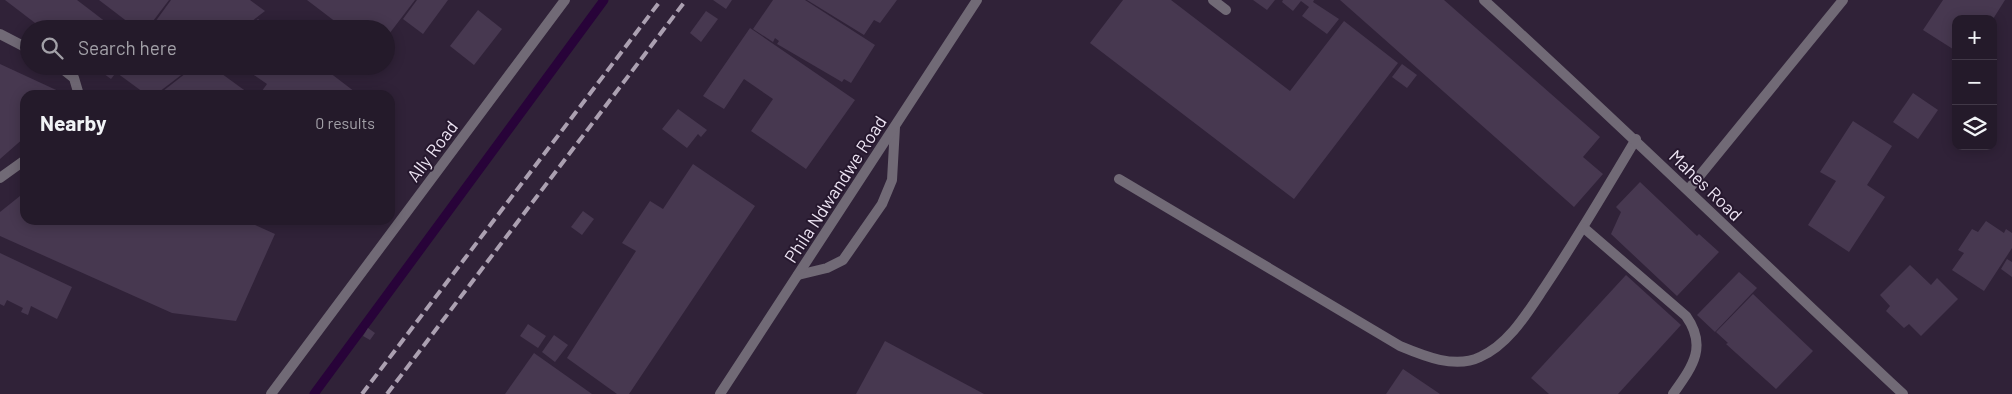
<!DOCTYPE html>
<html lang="en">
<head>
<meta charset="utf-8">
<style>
  body { margin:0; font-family:Barlow,sans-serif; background:#302736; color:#f1f3f6 }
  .controls { position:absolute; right:15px; top:15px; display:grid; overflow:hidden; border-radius:10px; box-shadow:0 2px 12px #0003 }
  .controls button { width:45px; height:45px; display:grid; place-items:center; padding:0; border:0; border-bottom:1px solid #413847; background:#241a2a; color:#f1f3f6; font:25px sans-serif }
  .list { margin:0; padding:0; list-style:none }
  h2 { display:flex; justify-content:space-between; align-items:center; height:65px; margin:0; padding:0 20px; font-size:21px }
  h2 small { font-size:16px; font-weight:400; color:#a3a1a8 }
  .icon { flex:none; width:28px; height:28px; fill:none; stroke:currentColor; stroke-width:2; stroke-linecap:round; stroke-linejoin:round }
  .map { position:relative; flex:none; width:2012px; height:394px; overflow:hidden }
  .search { position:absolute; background:#241a2a; box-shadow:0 2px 12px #0003; left:20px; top:20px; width:375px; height:55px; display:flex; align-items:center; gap:12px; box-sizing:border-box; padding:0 18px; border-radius:28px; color:#a3a1a8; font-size:19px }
  .panel { position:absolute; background:#241a2a; box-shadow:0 2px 12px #0003; left:20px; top:90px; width:375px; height:135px; border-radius:15px }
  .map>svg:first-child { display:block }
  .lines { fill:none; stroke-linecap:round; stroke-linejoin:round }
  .stream { stroke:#280339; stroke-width:9 }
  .building { fill:#473850 }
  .service { stroke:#716a76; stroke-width:10 }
  .minor { stroke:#716a76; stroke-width:10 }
  .tertiary { stroke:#716a76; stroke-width:10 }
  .rail { stroke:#aba0b1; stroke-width:4; stroke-dasharray:10 5; stroke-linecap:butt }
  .labels { text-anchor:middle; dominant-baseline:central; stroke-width:4; stroke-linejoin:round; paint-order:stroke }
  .street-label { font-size:18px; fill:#ede4f3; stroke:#26182e }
</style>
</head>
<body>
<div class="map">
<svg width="2012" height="394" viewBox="0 0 2012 394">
  <rect width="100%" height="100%" fill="#302238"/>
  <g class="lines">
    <path class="stream" d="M314 394 604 0"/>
  </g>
  <g class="building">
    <path d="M5 0H77L115 29H43Z"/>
    <path d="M99 0H169L147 29H137Z"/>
    <path d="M171 0H250L265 11 242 29H150Z"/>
    <path d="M307 0H415L386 38V29H345Z"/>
    <path d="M417 0H448L423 34 403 19Z"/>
    <path d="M713 0H732L726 9Z"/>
    <path d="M773 0H805L875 45 851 83 844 79 842 82 777 44 779 41 775 38 773 42 753 29Z"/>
    <path d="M807 0H897L880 23 874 20 864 35Z"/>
    <path d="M1123 0H1171L1290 91 1344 21 1398 63 1294 199 1090 43Z"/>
    <path d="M1253 0H1275L1267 10Z"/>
    <path d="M1283 0H1314L1313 2 1339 19 1327 34 1302 16 1309 7 1301 1 1293 11 1282 2Z"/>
    <path d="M1340 0H1444L1600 137 1583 157 1603 174 1574 207Z"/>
    <path d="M1943 0H2005L1993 19H1956V51L1923 30Z"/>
    <path d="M478 10 502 29 474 65 450 46Z"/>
    <path d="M706 11 718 19 701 42 690 33Z"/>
    <path d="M258 19 271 29H245Z"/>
    <path d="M750 28 855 100 806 169 751 131 773 99 744 79 724 109 703 96Z"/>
    <path d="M0 64 67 95H25V137L0 159Z"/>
    <path d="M1402 64 1417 75 1407 88 1392 77Z"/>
    <path d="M93 66H121L111 79Z"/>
    <path d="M122 66H193L155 95H147L117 73Z"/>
    <path d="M195 66H211L251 95H158Z"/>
    <path d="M241 66H321L359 95H259L267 84Z"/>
    <path d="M1913 93 1938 110 1918 139 1893 122Z"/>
    <path d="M678 109 707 130 701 137 698 134 687 148 662 129Z"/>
    <path d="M1853 121 1892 146 1867 185 1885 197 1849 252 1808 225 1836 181 1820 172Z"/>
    <path d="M693 164 755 206 629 394H617L567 358 636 251 622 243 650 201 663 209Z"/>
    <path d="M1640 182 1697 236 1699 234 1719 252 1677 296 1611 234 1621 212 1616 207Z"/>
    <path d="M25 192V220H244L275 234 236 321 172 313 0 236V212Z"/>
    <path d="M583 211 594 219 582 235 571 227Z"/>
    <path d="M1986 221 2004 233 2006 229 2012 233V248L1984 291 1952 270 1964 253 1958 250 1972 229 1978 232Z"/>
    <path d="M0 253 72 287 57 319 31 306 28 315 21 312 23 308 7 300 4 306 0 304Z"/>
    <path d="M2007 259 2012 262V277L2001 269Z"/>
    <path d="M1910 265 1931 285 1937 278 1958 299 1921 336 1909 324 1904 328 1886 311 1890 306 1880 295Z"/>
    <path d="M1739 272 1757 288 1715 332 1697 315Z"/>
    <path d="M1626 275 1681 325 1618 394H1549L1531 378Z"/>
    <path d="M1753 294 1813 351 1776 389 1726 344 1728 343 1716 332Z"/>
    <path d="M528 324 546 336 538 348 520 336Z"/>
    <path d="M368 328 375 333 370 340 363 336Z"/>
    <path d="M554 335 568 345 555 362 542 352Z"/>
    <path d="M885 341 984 394H856Z"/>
    <path d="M534 353 592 394H505Z"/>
    <path d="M1403 369 1440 394H1386Z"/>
  </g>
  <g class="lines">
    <g class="service">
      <path d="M1213 0 1226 10"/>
      <path d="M0 34 29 49"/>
      <path d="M59 66 74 78 79 95"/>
      <path d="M0 178 25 160"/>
      <path d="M1119 179 1400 346C1424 356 1455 369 1480 357 1510 344 1529 310 1546 285 1578 237 1607 188 1636 139"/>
      <path d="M1688 190 1843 0"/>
      <path d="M1584 228 1686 316C1708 347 1692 367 1673 394"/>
      <path d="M798 275 827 268 843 260 882 204 892 180 895 127"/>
      <path d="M271 394 565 0"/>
    </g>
    <path class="minor" d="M1484 0C1626 130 1763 263 1903 394"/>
    <path class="tertiary" d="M720 394 977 0"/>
    <g class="rail">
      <path d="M362 394 661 0"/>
      <path d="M387 394 686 0"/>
    </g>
  </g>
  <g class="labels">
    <g class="street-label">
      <text transform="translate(432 151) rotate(-53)">Ally Road</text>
      <text transform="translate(1706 185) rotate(44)">Mahes Road</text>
      <text transform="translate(835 189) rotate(-57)">Phila Ndwandwe Road</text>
    </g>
  </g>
</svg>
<div class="controls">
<button>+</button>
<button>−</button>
<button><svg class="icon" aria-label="layers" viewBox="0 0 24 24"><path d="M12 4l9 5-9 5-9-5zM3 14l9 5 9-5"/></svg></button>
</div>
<div class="search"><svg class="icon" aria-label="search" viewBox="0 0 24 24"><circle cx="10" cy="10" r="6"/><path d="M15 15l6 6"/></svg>Search here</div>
<section class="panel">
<h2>Nearby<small>0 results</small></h2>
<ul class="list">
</ul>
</section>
</div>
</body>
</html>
